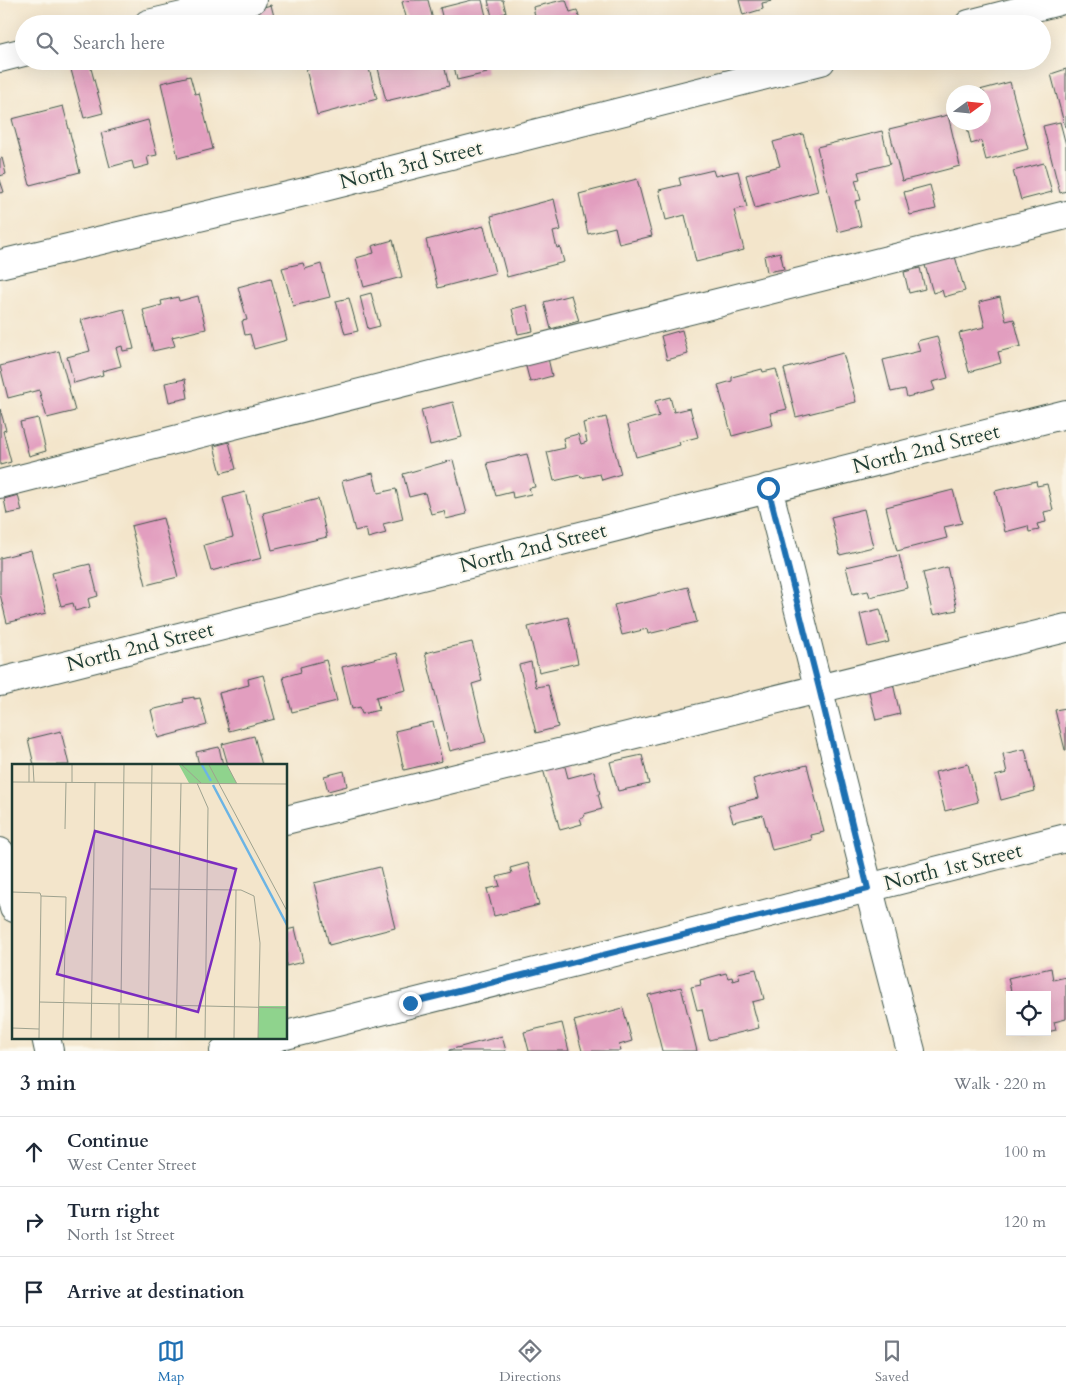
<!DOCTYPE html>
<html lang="en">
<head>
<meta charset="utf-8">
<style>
  body { margin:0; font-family:Cardo,serif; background:#f6f6f7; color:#1f2937 }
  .controls { position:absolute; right:15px; bottom:15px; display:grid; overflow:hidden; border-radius:0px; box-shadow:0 5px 20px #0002 }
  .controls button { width:45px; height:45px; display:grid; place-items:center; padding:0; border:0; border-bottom:1px solid #e0e1e3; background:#fff; color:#1f2937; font:25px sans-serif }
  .compass { position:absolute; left:946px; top:85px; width:45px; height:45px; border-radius:50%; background:#fff; box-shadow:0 5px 20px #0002; rotate:75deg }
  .stop { position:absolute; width:15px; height:15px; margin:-11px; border:4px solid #1f6fb2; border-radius:50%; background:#fff }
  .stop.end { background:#1f6fb2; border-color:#fff; box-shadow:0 1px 5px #0008 }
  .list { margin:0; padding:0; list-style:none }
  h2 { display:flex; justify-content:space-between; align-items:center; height:65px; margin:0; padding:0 20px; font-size:21px }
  h2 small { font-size:16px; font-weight:400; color:#747a83 }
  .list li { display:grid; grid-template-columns:32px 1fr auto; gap:15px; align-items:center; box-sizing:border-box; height:70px; padding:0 20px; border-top:1px solid #e0e1e3 }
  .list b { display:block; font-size:19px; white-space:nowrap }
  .list p { margin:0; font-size:16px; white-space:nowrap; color:#747a83 }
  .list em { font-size:16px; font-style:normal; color:#747a83 }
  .icon { flex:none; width:28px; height:28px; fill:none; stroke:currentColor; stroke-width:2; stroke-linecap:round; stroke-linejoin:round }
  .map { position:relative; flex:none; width:1066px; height:1051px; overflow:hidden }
  .search { position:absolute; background:#fff; box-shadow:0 5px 20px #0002; left:15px; right:15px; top:15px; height:55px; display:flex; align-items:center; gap:12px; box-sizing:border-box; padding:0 18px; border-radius:28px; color:#747a83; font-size:19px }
  .sheet { height:275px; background:#fff }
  nav { display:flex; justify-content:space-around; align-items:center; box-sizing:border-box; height:70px; border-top:1px solid #e0e1e3; background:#fff; font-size:14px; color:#747a83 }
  nav a { display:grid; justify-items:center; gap:2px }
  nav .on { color:#1f6fb2 }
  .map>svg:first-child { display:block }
  .building { fill:#e29ebf }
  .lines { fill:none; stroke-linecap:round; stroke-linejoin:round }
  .minor-casing { stroke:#3f564b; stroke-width:30 }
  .minor { stroke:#fff; stroke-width:28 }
  .route { stroke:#1f6fb2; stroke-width:6 }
  .labels { text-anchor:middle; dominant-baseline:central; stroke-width:4; stroke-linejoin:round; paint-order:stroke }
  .street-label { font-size:21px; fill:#1f3d34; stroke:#fbf7ec }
  .inset-river { fill:none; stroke:#6cb4e4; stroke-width:2.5 }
  .inset-road { fill:none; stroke:#9ea28f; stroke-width:1 }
  .view { fill:#7b2cbf; fill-opacity:0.15; stroke:#7b2cbf; stroke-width:2.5 }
  .inset-edge { fill:none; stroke:#1f3d34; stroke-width:2.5 }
</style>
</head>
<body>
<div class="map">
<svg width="1066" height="1051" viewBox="0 0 1066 1051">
  <rect width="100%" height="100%" fill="#fbf7ec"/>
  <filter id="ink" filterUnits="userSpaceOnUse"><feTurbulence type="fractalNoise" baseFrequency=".02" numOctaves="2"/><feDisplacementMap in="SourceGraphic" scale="10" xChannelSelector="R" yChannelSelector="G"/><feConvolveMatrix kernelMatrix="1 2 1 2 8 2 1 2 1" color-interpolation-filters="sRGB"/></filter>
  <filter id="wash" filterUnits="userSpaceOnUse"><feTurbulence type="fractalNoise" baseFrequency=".0096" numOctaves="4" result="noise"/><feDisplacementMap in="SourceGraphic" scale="20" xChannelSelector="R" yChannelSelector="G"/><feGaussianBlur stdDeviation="1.12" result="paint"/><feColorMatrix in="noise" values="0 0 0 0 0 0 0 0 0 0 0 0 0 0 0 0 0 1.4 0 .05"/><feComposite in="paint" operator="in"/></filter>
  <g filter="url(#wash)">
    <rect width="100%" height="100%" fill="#f3e5cb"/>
    <g id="blocks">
      <g class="building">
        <path d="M411 0H428L434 24H408L402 2Z"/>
        <path d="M472 0H482L488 24H444L440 8Z"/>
        <path d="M488 0H503L506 13 492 17Z"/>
        <path d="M563 0H566L570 12 577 10 581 24H527L536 21 533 7Z"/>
        <path d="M739 0H772V1L762 3 763 9 743 15Z"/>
        <path d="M271 5 276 24H213L212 21Z"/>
        <path d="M89 61 103 113 84 118 70 66Z"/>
        <path d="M332 61H367L377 99 317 115 306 69 333 62Z"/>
        <path d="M387 61H443L449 86 386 101 377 64Z"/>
        <path d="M453 61H485L487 73 457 80Z"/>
        <path d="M1066 69V127H1065L1051 74Z"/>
        <path d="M190 76 195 94 199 93 213 149 178 158 161 83Z"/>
        <path d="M1010 82 1028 149 986 160 981 141 971 144 966 122H984V92H972Z"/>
        <path d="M63 106 80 172 30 185 12 119Z"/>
        <path d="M948 115 960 166 902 181 889 129Z"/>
        <path d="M148 120 157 155 147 157 149 165 134 169 132 161 110 167 101 133Z"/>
        <path d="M1060 122 1066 145V191L1060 193 1043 126Z"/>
        <path d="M882 131 890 164 858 172 860 179 855 180 861 200 855 201 861 226 838 232 817 147Z"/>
        <path d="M803 134 818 191 755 208 746 175 780 166 773 142Z"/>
        <path d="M2 158 6 174 0 176V159Z"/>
        <path d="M1044 163 1052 192 1021 200 1013 171Z"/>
        <path d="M713 170 715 176 738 171 747 207 734 210 744 250 696 262 685 215 666 220 659 190 681 185 679 178Z"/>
        <path d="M637 179 652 236 619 244 615 227 588 234 579 194Z"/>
        <path d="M0 180 4 192 0 193Z"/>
        <path d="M930 185 936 209 910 215 904 192Z"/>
        <path d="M554 199 561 230 553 232 557 248 560 247 564 262 507 277 491 216Z"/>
        <path d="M484 226 495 273 438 288 426 240Z"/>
        <path d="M393 240 402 277 364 287 356 258 374 253 372 246Z"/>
        <path d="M780 252 784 269 767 272 764 256Z"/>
        <path d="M954 253 965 291 944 297 942 290 933 293 924 262Z"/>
        <path d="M303 263 305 269 321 264 330 297 293 306 282 268Z"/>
        <path d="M920 268 925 289 909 293 904 272Z"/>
        <path d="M271 278 287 340 254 349 250 334 245 335 242 321 247 320 238 287Z"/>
        <path d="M371 293 380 326 368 329 360 296Z"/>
        <path d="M571 295 579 321 551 329 544 302Z"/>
        <path d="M198 296 206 329 172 337 175 346 153 351 143 310 162 305 161 301 178 297 179 301Z"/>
        <path d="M1000 297 1006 321 1014 319 1021 346 998 352 1001 363 969 372 959 333 985 327 979 302Z"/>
        <path d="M349 298 358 331 345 334 336 301Z"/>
        <path d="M527 305 533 331 518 334 512 309Z"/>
        <path d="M124 309 134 349 123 351 122 346 116 348 121 366 102 371 103 375 74 383 67 357 90 351 81 320Z"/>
        <path d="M682 330 688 354 667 360 661 336Z"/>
        <path d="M937 336 948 378 932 382 935 390 907 397 905 389 891 392 883 360 920 351 917 341Z"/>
        <path d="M59 351 75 411 47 418 39 390 8 398 0 366Z"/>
        <path d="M843 353 856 402 796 417 784 369Z"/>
        <path d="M548 358 552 376 530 382 525 363Z"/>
        <path d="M762 369 763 372 776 369 787 409 770 413 773 425 732 436 718 385 732 381V377Z"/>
        <path d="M185 379 188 398 169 402 165 383Z"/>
        <path d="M670 397 674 412 690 408 698 437 679 442 680 445 636 457 628 425 659 416 655 401Z"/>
        <path d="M453 402 462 437 430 445 421 410Z"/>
        <path d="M0 409 6 430 3 431 11 462 0 465Z"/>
        <path d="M606 417 621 474 602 480 600 474 581 478 580 475 554 481 547 452 565 448 563 438 578 434 581 444 587 442 583 423Z"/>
        <path d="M38 418 46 451 29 456 20 422Z"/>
        <path d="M229 442 236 469 221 473 214 446Z"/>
        <path d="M527 454 535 487 529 488 531 494 513 498 512 492 496 496 487 463Z"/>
        <path d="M453 460 467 514 446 519 444 511 431 514 425 493 409 497 403 474Z"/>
        <path d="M373 473 378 493 396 489 403 519 383 524 386 533 368 538 366 528 355 531 342 481Z"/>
        <path d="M1036 481 1037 486 1047 484 1053 510 1044 512 1046 522 1037 524 1039 530 1029 532 1028 526 1005 532 995 491Z"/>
        <path d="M953 490 962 523 944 527 947 538 897 551 886 507Z"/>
        <path d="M245 492 262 558 211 571 204 545 233 537 223 498Z"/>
        <path d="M18 495 22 511 7 514 4 499Z"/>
        <path d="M318 499 327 537 272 550 263 513Z"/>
        <path d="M864 509 873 547 840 555 831 517Z"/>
        <path d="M163 518 178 577 146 585 131 526Z"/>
        <path d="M31 550 46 613 7 623 0 594V558Z"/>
        <path d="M899 555 907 588 870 597 868 591 853 594 846 567Z"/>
        <path d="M90 564 98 596 88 599 90 607 75 611 73 603 61 606 52 573Z"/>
        <path d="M947 567 957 610 933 615 923 573Z"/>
        <path d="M688 587 697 622 648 634 647 629 622 635 614 605Z"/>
        <path d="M880 609 889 642 868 647 860 614Z"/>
        <path d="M568 617 578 663 539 672 528 627Z"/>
        <path d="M472 642 482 681 472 684 486 742 450 751 425 653Z"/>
        <path d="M397 653 406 690 376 697 379 710 362 714 360 707 352 709 342 667Z"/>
        <path d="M326 660 337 701 292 712 283 677 301 672 300 667Z"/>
        <path d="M531 662 536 687 548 685 558 727 536 733 519 665Z"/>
        <path d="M263 675 275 719 229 731 219 693 249 685 248 679Z"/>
        <path d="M892 679 900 714 876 720 867 684Z"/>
        <path d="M194 697V699L200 698 207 725 158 738 151 710 184 702 183 699Z"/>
        <path d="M1066 708V750H1065L1055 710Z"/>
        <path d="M433 722 442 761 404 770 395 731Z"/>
        <path d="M61 731 69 765H34L28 739Z"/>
        <path d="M254 736 262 765H228L222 744Z"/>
        <path d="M219 747 223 765H199L196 752Z"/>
        <path d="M1025 749 1035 791 1001 800 995 776 1007 773 1003 754Z"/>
        <path d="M642 755 649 784 618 791 610 762Z"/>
        <path d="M564 763 568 778 594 771 600 794H598L602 809 584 814 585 816 580 818 582 824 560 830 543 769Z"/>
        <path d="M968 764 978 802 945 811 935 772Z"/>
        <path d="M807 765 824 832 811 835 812 840 772 850 763 815 733 822 728 806 758 798 753 779Z"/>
        <path d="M344 771 347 786 328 791 324 776Z"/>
        <path d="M528 863 539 905 494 916 487 889 500 886 497 877 512 873 510 868Z"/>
        <path d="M380 867 395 928 329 945 314 883Z"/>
        <path d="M295 928 303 962 286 966V930Z"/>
        <path d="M1051 968 1053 980 1066 977V1019L1054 1022 1056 1030 1047 1032V995H1012L1008 978Z"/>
        <path d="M756 969 764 999 752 1002 759 1028 709 1040 702 1009 697 1010 691 987 701 985 700 980 726 973 728 978 732 977 733 981 740 979 738 973Z"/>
        <path d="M681 987 697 1051H662L648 995Z"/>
        <path d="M623 1008 632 1041 619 1045 621 1051H582L574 1021Z"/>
        <path d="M562 1023 569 1051H529L524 1032Z"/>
        <path d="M1021 1032H1033V1033L1022 1036Z"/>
        <path d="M502 1036 506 1051H449V1050Z"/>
      </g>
    </g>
  </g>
  <g filter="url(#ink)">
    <use href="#blocks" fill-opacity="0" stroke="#3f564b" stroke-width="1"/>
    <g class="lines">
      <g class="minor-casing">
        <g id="minor">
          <path d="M148 24 252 0"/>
          <path d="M969 24 1063 0"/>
          <path d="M0 58 24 52"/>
          <path d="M0 264 313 190 821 61"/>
          <path d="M0 484 1066 215"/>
          <path d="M768 488C816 676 861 864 911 1051"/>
          <path d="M0 682 1066 414"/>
          <path d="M286 820 1066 628"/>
          <path d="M0 852 14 908"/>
          <path d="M286 1035 1066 838"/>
          <path d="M46 1037 49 1051"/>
          <path d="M224 1051 278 1037"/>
        </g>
      </g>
      <use href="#minor" class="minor"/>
    </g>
  </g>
  <g class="lines" filter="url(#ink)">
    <path class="route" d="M410 1003 868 889 819 688 768 488"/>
  </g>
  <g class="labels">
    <g class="street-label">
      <text transform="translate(411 165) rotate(-14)">North 3rd Street</text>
      <text transform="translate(926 449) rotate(-14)">North 2nd Street</text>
      <text transform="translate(533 548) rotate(-14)">North 2nd Street</text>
      <text transform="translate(140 647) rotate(-14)">North 2nd Street</text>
      <text transform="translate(953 867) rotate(-14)">North 1st Street</text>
    </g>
  </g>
  <g transform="translate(12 764)">
    <rect width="275" height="275" fill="#f3e5cb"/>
    <path d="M167 1H215L225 20 177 19ZM247 242H275V274H246Z" fill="#8fd38d"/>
    <path class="inset-river" d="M190 1 199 17M201 21 275 161"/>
    <path class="inset-road" d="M21 1 22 18M60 1V18M170 1 189 19M197 1 275 147M215 1 225 20M0 18 275 20M17 18V1M185 19 196 44 193 274M53 65 54 18M138 125 229 126 242 132 248 179 246 274M0 128 28 129 29 132 27 274M29 132 54 133 51 274M27 238 275 244M109 239 112 1M0 264 27 265M79 274 83 18M107 274V239M136 274 140 1M164 274 169 19M222 274 224 126"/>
    <path class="view" d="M83 67 224 105 186 248 45 210Z"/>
    <rect width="275" height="275" class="inset-edge"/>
  </g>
</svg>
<div class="controls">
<button><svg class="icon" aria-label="locate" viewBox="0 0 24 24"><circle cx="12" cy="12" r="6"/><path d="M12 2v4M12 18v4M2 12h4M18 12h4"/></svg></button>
</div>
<svg class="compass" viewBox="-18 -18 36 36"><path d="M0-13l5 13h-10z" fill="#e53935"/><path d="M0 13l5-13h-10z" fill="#747a83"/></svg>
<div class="stop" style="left:768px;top:488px"></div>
<div class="stop end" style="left:410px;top:1003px"></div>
<div class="search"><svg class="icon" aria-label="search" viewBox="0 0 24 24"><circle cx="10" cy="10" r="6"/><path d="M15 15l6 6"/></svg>Search here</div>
</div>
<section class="sheet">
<h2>3 min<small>Walk · 220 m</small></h2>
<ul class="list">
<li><svg class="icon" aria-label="ahead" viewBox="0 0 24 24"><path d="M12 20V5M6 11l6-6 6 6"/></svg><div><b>Continue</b><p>West Center Street</p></div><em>100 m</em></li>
<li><svg class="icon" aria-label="right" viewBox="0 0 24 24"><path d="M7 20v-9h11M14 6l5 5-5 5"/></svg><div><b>Turn right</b><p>North 1st Street</p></div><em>120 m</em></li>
<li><svg class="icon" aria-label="arrive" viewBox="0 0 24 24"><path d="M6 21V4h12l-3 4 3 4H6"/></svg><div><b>Arrive at destination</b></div></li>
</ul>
</section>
<nav>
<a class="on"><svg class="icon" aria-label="map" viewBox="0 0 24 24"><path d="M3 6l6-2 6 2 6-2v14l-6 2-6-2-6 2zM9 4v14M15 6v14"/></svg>Map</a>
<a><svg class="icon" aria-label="directions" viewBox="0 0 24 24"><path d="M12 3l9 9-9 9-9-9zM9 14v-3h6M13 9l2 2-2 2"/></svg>Directions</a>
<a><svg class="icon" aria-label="saved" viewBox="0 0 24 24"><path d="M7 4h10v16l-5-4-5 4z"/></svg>Saved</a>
</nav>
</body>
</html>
